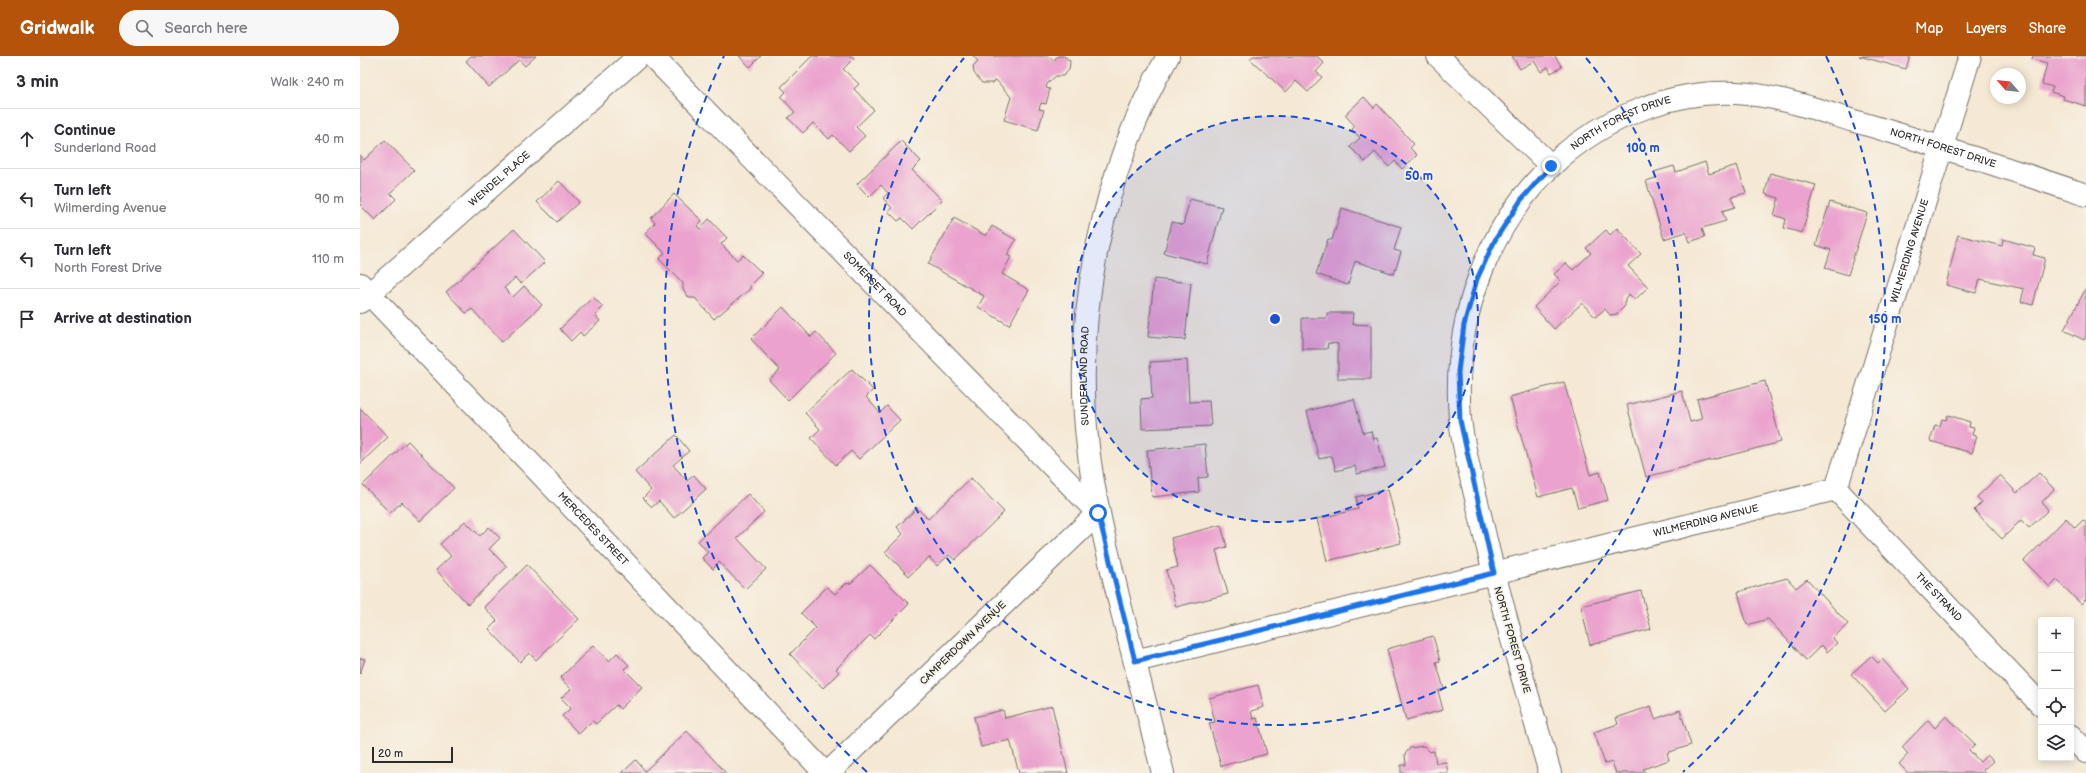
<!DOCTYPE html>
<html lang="en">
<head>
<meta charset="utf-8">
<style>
  body { margin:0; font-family:"Balsamiq Sans",sans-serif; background:#f7f7f7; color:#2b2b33 }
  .controls { position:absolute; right:12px; bottom:12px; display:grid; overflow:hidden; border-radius:4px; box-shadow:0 2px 10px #0003 }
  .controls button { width:36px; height:36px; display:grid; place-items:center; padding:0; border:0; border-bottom:1px solid #e1e1e2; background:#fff; color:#2b2b33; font:20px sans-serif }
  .compass { position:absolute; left:1630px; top:12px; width:36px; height:36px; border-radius:50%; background:#fff; box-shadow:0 2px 10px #0003; rotate:298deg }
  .scale { position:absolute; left:12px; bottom:10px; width:81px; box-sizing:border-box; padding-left:4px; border:2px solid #2b2b2b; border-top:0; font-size:11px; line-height:14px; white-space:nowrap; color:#2b2b2b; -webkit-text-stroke:3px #f7f3e8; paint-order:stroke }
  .stop { position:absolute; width:12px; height:12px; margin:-9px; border:3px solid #1a73e8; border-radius:50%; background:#fff }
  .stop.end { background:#1a73e8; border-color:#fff; box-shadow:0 1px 4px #0008 }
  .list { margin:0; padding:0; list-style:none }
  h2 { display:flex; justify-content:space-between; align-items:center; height:52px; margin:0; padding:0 16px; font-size:17px }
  h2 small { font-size:13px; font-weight:400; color:#7c7c81 }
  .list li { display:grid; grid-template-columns:26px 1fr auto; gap:12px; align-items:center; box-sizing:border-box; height:60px; padding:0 16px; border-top:1px solid #e1e1e2 }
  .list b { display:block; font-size:15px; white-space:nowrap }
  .list p { margin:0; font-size:13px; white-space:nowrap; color:#7c7c81 }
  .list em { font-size:13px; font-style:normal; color:#7c7c81 }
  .icon { flex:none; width:22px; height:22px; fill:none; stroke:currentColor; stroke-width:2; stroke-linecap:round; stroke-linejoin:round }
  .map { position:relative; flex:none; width:1726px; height:717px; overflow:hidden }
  header { display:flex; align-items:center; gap:24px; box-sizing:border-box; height:56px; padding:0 20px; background:#b45309; color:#fff }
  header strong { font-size:19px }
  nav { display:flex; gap:22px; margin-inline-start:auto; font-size:14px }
  .search { width:280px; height:36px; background:#f7f7f7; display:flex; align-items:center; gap:10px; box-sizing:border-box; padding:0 14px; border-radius:22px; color:#7c7c81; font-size:15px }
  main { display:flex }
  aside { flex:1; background:#fff }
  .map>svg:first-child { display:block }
  .building { fill:#eba2ce }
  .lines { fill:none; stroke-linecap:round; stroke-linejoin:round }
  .minor-casing { stroke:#726d66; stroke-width:24 }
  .minor { stroke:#fff; stroke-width:22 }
  .route { stroke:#1a73e8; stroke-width:5 }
  .ring { fill:none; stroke:#1d4ed8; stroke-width:2; stroke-dasharray:7 5 }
  .labels { text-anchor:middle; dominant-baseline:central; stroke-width:3.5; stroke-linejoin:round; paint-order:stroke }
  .street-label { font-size:10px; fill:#2b2b2b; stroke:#f7f3e8 }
  .centre { fill:#1d4ed8; stroke:#f7f3e8; stroke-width:2 }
  .ring-label { font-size:12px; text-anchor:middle; font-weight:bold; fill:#1d4ed8; stroke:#f7f3e8; stroke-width:3.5; stroke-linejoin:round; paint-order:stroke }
</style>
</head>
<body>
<header>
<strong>Gridwalk</strong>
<div class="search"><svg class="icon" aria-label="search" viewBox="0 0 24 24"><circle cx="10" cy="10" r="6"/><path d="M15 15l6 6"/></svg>Search here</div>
<nav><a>Map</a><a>Layers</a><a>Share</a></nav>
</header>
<main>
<aside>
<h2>3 min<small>Walk · 240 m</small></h2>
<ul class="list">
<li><svg class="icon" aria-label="ahead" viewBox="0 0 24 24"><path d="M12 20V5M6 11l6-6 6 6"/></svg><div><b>Continue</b><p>Sunderland Road</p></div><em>40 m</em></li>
<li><svg class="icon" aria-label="left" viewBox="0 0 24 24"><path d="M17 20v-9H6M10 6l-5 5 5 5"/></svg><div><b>Turn left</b><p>Wilmerding Avenue</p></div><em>90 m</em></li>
<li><svg class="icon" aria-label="left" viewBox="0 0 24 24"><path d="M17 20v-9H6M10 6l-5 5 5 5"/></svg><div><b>Turn left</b><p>North Forest Drive</p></div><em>110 m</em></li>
<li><svg class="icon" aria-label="arrive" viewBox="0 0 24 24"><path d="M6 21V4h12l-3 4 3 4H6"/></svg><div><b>Arrive at destination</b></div></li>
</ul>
</aside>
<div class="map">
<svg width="1726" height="717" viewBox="0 0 1726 717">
  <rect width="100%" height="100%" fill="#f7f3e8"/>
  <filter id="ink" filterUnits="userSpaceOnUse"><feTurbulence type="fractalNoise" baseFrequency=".025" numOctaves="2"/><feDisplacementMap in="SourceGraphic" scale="8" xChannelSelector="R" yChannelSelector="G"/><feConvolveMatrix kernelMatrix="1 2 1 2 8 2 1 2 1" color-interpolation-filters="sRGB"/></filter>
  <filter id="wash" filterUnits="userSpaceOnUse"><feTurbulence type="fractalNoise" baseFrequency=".012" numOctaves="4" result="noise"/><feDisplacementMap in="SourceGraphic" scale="16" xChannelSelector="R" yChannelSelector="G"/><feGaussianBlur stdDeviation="0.9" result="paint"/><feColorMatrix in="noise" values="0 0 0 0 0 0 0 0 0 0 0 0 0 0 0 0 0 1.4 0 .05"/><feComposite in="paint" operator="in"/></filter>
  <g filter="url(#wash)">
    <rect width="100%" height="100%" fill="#f5e8d4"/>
    <g id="blocks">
      <g class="building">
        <path d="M111 0H176L165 10 159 4 129 31 106 5Z"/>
        <path d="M379 0H401L390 11Z"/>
        <path d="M452 0H492L494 2 483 13 499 28 494 33 514 54 496 71 505 80 489 95 473 79 469 83 453 67 443 77 428 62 435 56 421 41 426 36 421 31Z"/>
        <path d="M613 0H689L693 5 698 0H704L710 5 709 14 703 20H696L687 28 686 32 690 33 686 48 681 47 679 53 684 54 678 74 644 64 651 41 636 24 632 27H622L614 17 613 10 618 5Z"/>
        <path d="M893 0H957L964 7 956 16 962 21 948 36 936 25 926 36 890 3Z"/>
        <path d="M1152 0H1195L1202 11 1191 17 1188 11 1181 16 1174 5 1160 13Z"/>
        <path d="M1499 0H1550L1546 13Z"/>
        <path d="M1673 0H1726V50L1703 43 1704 40 1691 36 1693 31 1682 28 1687 7 1672 3Z"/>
        <path d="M1004 41 1014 52 1017 48 1054 88 1050 92 1057 99 1042 113 1035 105 1029 111 1015 96 1005 106 990 91 1000 82 992 73 995 70 985 59Z"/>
        <path d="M25 84 54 114 30 137 36 143 15 164 0 149V99L4 104Z"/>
        <path d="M541 85 561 105 552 114 582 144 553 173 542 162 538 165 528 155 532 152 523 142 528 137 521 129 509 141 497 128Z"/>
        <path d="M1345 106 1349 118 1377 109 1386 137 1371 141 1375 151 1362 155 1366 165 1342 172 1345 181 1329 186 1326 176 1304 183 1286 125 1296 122 1294 116 1314 110 1316 116Z"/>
        <path d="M1410 117 1456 129 1442 177 1424 172 1426 163 1414 159 1419 142 1405 138Z"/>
        <path d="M199 125 219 146 197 166 177 146Z"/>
        <path d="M314 138 342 165 337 170 340 173 349 163 367 182 361 188 377 204 383 199 402 217 390 229V233L354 263 335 242H329L323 233V227L299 203 305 197 285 177 295 167 291 162Z"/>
        <path d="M830 143 862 151 847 208 804 197 812 166 823 169Z"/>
        <path d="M1470 146 1507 157 1488 219 1465 212 1471 194 1456 189Z"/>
        <path d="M982 152 1041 171 1034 194 1041 196 1034 218 995 205 988 229 956 218 968 183 972 184Z"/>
        <path d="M594 162 626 180 632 170 656 184 647 199 651 201 642 218 669 234 649 269 618 251 624 240 568 208Z"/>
        <path d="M1257 172 1281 198 1268 210 1288 231 1275 244 1269 238 1265 242V250L1257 258 1250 259 1245 253 1235 261 1222 247 1194 273 1174 251 1201 225 1194 218 1206 207 1213 214 1231 197 1226 192 1246 174 1250 179Z"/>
        <path d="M154 173 185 206 161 228 155 222 144 232 153 241 164 230 182 249 142 286 112 253 106 257 86 236Z"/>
        <path d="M1598 179 1642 190 1643 183 1675 192 1673 199 1685 202 1673 249 1661 246 1664 233 1620 223 1616 237 1586 229Z"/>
        <path d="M794 223 831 227 825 284 788 281Z"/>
        <path d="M1726 232V280L1724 284 1704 274Z"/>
        <path d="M233 241 243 251 235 259 240 265 223 280 220 276 211 285 200 273Z"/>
        <path d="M423 251 451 281 456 276 476 297 428 344 409 324 420 314 391 283Z"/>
        <path d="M967 257H993L992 268 1011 269V323H978V288L968 287 967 293H942V262H967Z"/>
        <path d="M827 304 829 346 849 345 851 370 782 373 781 343 792 342 790 306Z"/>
        <path d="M492 313 513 334 506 341 520 357 527 350 540 364 499 403 491 395 476 409 451 382 460 373 445 357Z"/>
        <path d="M1405 325 1421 386 1286 421 1267 349 1322 335 1330 366 1342 363 1337 343Z"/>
        <path d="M1204 326 1230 419 1240 416 1248 444 1218 452 1212 432 1178 441 1150 341Z"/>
        <path d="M994 343 1003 377 1011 375 1013 383 1017 382 1025 411 997 418 995 410 976 415 972 400 959 403 947 355Z"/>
        <path d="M0 352 28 381 0 408Z"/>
        <path d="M1588 359 1610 366 1609 371 1614 372 1612 379 1617 380 1612 397 1570 385 1575 369 1580 370 1582 363 1586 364Z"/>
        <path d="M316 379 329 395 313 409 327 425 334 419 346 433 314 462 299 445 292 451 283 442 291 434 275 416Z"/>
        <path d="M48 385 94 432 60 465 42 446 30 457 3 429Z"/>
        <path d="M845 388 848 421 838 422 839 436 792 441 787 394Z"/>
        <path d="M1679 417 1694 433 1682 446 1688 454 1669 472 1661 464 1642 483 1614 454 1622 446 1617 441 1640 419 1657 437Z"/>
        <path d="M611 422 644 456 595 504 589 499 577 510 569 501 549 520 525 496 543 478 537 471 557 452 568 463Z"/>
        <path d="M1028 433 1041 487 967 505 957 463 998 453 996 441Z"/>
        <path d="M388 438 404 456 377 482 406 513 385 533 359 506 353 513 342 502 348 496 338 485Z"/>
        <path d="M1706 462 1715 472 1723 464 1726 467V543L1721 548 1697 524 1690 531 1664 505Z"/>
        <path d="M105 465 120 480 129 471 140 482 129 493 147 511 108 548 76 514 91 500 80 488Z"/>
        <path d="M861 469 867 491 856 494 868 538 816 551 806 514 818 511 811 482Z"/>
        <path d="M167 509 219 563 176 604 169 597 160 606 129 573 137 565 124 551Z"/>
        <path d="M510 509 549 548 514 583 510 579 476 613 479 616 463 632 430 598 456 572 441 557 467 531 475 538 485 528 491 527Z"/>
        <path d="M1427 522 1436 532 1447 523 1488 568 1473 582 1477 587 1467 596 1462 589 1446 604 1408 563 1387 569 1378 536Z"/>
        <path d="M1281 535 1291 573 1230 589 1221 550Z"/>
        <path d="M1073 580 1080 605 1076 606 1084 633 1078 635 1083 654 1046 664 1027 593Z"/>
        <path d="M233 590 249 605 257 597 269 609 264 613 282 631 260 653 256 649 236 668 232 665 219 678 202 660 211 652 201 642 211 633 200 622Z"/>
        <path d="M1511 600 1518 607 1522 603 1549 633 1525 655 1491 618Z"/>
        <path d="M0 602 5 603 0 618Z"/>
        <path d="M898 629 904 651 891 655 893 663 897 662 907 698 861 710 849 667 855 666 849 642Z"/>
        <path d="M692 650 708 717H659L650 684 621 691 614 661 643 654 645 662Z"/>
        <path d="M1291 650 1295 663 1320 654 1331 689 1307 697 1309 704 1283 713 1285 717H1256L1252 706 1245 708 1234 676 1258 668 1256 662Z"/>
        <path d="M1586 660 1615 688 1609 694 1620 706 1627 699 1633 705 1623 714 1626 717H1548L1539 708 1548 698 1542 691 1568 664 1575 672Z"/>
        <path d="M327 675 366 717H262L276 704 285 715Z"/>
        <path d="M1064 690 1070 696 1074 695 1076 707 1086 706 1088 717H1041V709H1046L1045 698 1050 692Z"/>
      </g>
    </g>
  </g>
  <g filter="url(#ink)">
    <use href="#blocks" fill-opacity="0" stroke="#726d66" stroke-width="1"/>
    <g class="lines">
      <g class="minor-casing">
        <g id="minor">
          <path id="s1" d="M292 0 738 457 468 717"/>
          <path d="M1078 0 1191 110"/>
          <path id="s2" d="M0 228 465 717"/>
          <path id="s3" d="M0 246 279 0"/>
          <path id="s4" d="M1476 433 1681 649"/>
          <path id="s5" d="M775 605 1476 433 1610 0"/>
          <path d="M1711 680 1726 696"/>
          <path id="s6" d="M803 717C788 659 774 602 759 544 747 493 734 443 728 391 712 260 743 114 808 0"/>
          <path id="s7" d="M1190 717C1167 637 1143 557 1124 476 1116 439 1104 400 1100 363 1092 264 1127 166 1202 100 1250 60 1312 34 1376 37 1416 39 1455 53 1494 65 1572 87 1649 113 1726 139"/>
        </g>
      </g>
      <use href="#minor" class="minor"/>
    </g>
  </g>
  <g class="lines" filter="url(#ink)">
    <path class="route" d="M738 457 775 605 1134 517 1100 364 1098 316 1104 269 1117 223 1135 184 1161 144 1191 110"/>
  </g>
  <circle cx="915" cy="263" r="203" fill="#1d4ed8" fill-opacity=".12"/>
  <g class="ring">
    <circle cx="915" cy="263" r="203"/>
    <path d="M1226 2A406 406 0 1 1 604 2"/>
    <path d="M507 716A610 610 0 0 1 364 0M1466 0A610 610 0 0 1 1323 716"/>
  </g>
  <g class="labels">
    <g class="street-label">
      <text stroke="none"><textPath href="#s7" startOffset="726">NORTH FOREST DRIVE</textPath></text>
      <text stroke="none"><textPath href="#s7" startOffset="1062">NORTH FOREST DRIVE</textPath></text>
      <text stroke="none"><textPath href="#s3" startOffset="186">WENDEL PLACE</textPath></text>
      <text stroke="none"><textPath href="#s5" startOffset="971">WILMERDING AVENUE</textPath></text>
      <text stroke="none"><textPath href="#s1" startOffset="319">SOMERSET ROAD</textPath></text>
      <text stroke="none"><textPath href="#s6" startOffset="406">SUNDERLAND ROAD</textPath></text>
      <text stroke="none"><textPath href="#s5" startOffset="588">WILMERDING AVENUE</textPath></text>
      <text stroke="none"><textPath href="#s2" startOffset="338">MERCEDES STREET</textPath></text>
      <text stroke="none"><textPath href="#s4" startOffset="149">THE STRAND</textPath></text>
      <text transform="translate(1152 584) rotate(74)">NORTH FOREST DRIVE</text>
      <text transform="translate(603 587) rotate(-44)">CAMPERDOWN AVENUE</text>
    </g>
  </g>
  <circle cx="915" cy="263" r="6" class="centre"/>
  <g class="ring-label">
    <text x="1283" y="96">100 m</text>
    <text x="1059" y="124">50 m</text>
    <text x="1525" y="267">150 m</text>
  </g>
</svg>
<div class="controls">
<button>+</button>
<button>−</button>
<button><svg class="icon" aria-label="locate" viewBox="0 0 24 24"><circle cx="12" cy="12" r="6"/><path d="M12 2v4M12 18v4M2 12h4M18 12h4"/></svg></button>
<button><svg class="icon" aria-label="layers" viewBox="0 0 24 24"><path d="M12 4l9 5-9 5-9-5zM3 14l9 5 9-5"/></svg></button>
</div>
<svg class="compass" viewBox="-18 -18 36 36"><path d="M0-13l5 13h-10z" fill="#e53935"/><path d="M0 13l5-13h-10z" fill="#7c7c81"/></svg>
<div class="scale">20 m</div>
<div class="stop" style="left:738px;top:457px"></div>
<div class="stop end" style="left:1191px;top:110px"></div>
</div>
</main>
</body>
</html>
